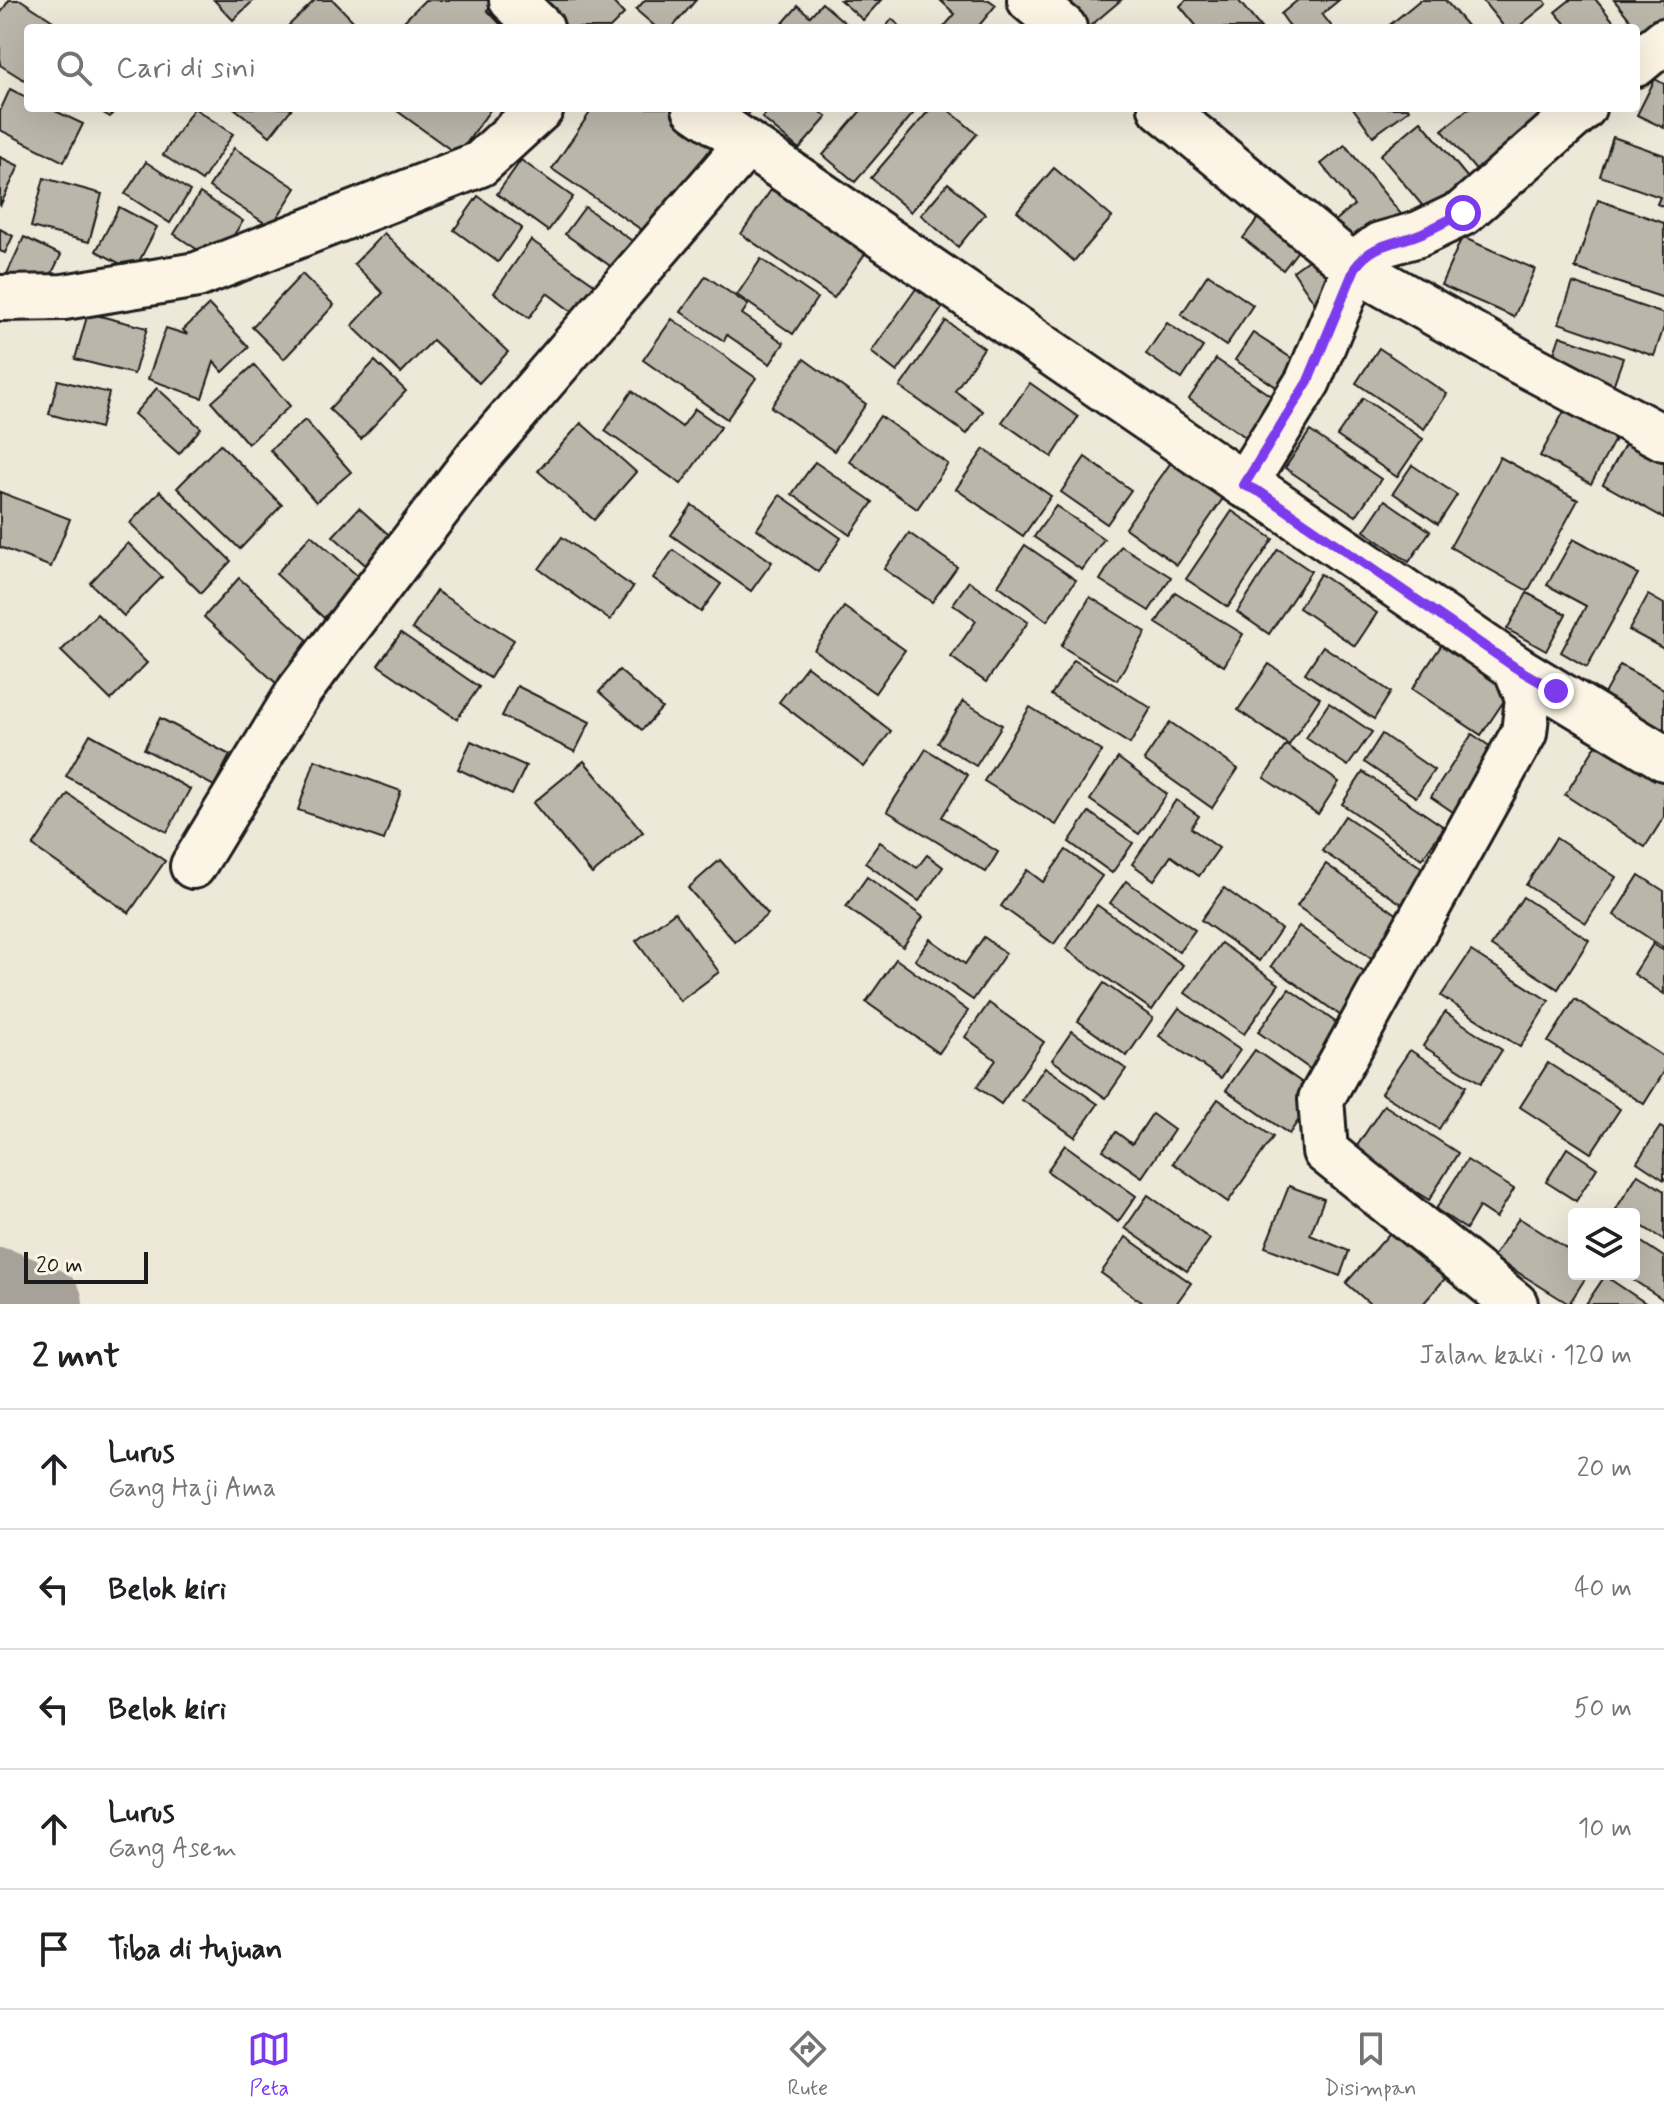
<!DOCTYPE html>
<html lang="id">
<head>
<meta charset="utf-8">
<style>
  body { margin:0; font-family:Mynerve,sans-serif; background:#f6f6f6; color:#202124 }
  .controls { position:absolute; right:24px; bottom:24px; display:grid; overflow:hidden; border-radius:8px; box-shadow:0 8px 32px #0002 }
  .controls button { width:72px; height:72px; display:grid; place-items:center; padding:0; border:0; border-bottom:2px solid #e0e0e0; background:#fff; color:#202124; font:40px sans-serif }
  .scale { position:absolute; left:24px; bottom:20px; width:124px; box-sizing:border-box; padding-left:8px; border:4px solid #1c1c1c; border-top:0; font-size:22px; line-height:28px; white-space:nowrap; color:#1c1c1c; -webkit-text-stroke:6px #fcf5e5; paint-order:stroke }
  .stop { position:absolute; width:24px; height:24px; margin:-18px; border:6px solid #7c3aed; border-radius:50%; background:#fff }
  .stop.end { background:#7c3aed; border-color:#fff; box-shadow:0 2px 8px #0008 }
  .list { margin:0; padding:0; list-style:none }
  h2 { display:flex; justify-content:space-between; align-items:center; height:104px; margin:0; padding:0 32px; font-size:34px }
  h2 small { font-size:26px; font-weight:400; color:#757577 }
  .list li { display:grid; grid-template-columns:52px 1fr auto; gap:24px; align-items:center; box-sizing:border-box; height:120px; padding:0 32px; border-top:2px solid #e0e0e0 }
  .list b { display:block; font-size:30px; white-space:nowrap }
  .list p { margin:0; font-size:26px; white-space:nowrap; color:#757577 }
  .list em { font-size:26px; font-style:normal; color:#757577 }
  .icon { flex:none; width:44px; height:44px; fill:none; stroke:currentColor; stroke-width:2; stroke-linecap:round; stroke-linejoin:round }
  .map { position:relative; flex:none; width:1664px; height:1304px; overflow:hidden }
  .search { position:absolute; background:#fff; box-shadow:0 8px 32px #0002; left:24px; right:24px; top:24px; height:88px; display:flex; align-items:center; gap:20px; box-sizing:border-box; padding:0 28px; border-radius:8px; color:#757577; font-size:30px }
  .sheet { height:704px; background:#fff }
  nav { display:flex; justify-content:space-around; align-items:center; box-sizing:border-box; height:112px; border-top:2px solid #e0e0e0; background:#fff; font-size:22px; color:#757577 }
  nav a { display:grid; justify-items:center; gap:4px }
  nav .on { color:#7c3aed }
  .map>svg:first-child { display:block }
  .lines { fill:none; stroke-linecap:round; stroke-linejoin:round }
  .river { stroke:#a7a299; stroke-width:74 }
  .building { fill:#bab6aa; stroke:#1c1c1c; stroke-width:2 }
  .street-casing { stroke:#1c1c1c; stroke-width:50 }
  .street { stroke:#fcf5e5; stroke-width:44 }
  .route { stroke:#7c3aed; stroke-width:10 }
</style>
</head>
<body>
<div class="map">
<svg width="1664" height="1304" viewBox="0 0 1664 1304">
  <rect width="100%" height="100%" fill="#eee8d9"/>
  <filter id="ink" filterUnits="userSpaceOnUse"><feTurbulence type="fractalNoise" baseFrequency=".0125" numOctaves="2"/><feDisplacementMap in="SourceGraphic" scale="16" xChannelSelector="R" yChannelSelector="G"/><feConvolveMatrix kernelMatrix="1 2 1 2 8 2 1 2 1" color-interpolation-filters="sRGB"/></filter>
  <g filter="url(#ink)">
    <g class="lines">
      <path class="river" d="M0 1285 46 1304"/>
    </g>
    <g class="building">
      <path d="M9 0H21L59 25 57 28H28V74L24 80 0 65V14Z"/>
      <path d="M214 0H254L233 20Z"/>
      <path d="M315 0H333L360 28H286Z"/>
      <path d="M425 0H497L487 10 504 28H410L404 21Z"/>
      <path d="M541 0H611L624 14 610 28H568Z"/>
      <path d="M645 0H696L672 28H657L636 10Z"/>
      <path d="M840 0H881L863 20Z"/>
      <path d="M940 0H989L996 5 977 28H943L955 14Z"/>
      <path d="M1058 0H1121L1088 28H1080Z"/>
      <path d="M1186 0H1238L1261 28H1198L1180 6Z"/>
      <path d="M1298 0H1339L1322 14 1333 28H1291L1281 14Z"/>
      <path d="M1420 0H1445L1469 28H1386Z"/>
      <path d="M1482 0H1544L1547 4 1517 28H1505Z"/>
      <path d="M1570 0H1596L1619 28H1569L1555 12Z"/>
      <path d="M1614 0H1664V28L1648 42Z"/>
      <path d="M822 3 851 28H788L783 23 798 6 810 16Z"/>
      <path d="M892 19 902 28H885Z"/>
      <path d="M1655 79 1664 84V128L1637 115Z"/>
      <path d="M10 89 28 98V108H49L83 124 64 162 0 130V111Z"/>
      <path d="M95 108H116L110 117Z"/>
      <path d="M194 108 233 134 202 181 163 155Z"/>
      <path d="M234 108H292L270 136Z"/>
      <path d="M393 108H486L490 110 458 155Z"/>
      <path d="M593 108H671L717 139 651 236 552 169Z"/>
      <path d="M736 108H753L746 117Z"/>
      <path d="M771 108H816L827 117 799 149 762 118Z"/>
      <path d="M863 108H918L855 182 823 155Z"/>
      <path d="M931 108H946L977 134 911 212 871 178Z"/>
      <path d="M1353 108H1408L1409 110 1373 136Z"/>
      <path d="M1469 108H1536L1551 126 1485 181 1442 130Z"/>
      <path d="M1421 121 1472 183 1432 217 1380 155Z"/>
      <path d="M1613 137 1664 155V207L1657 204 1660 197 1600 176Z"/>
      <path d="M1345 145 1401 214 1351 255 1328 227 1354 205 1321 164Z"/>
      <path d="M234 148 296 188 271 227 209 187Z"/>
      <path d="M0 157 19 166 0 206Z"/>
      <path d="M521 160 573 197 548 231 497 194Z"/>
      <path d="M146 162 190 191 170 223 125 194Z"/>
      <path d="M1054 168 1112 217 1074 261 1017 211Z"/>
      <path d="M44 178 102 194 89 242 31 227Z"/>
      <path d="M948 183 985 214 958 247 921 215Z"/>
      <path d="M775 184 869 248 834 298 741 234Z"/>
      <path d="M200 193 243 221 216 262 174 234Z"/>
      <path d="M478 196 522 228 498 262 454 230Z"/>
      <path d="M1598 200 1664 223V298L1575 268Z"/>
      <path d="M119 207 157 227 134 271 96 251Z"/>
      <path d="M585 207 635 243 616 270 565 234Z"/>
      <path d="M1266 208 1307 239 1283 270 1243 238Z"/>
      <path d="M0 229 13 236 5 253 0 251Z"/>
      <path d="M384 233 508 352 479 383 433 340 401 373 352 326 383 293 354 264Z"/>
      <path d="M24 237 61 255 42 293 6 276Z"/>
      <path d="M1462 237 1535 269 1514 317 1441 285Z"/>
      <path d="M531 240 600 288 579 317 547 293 529 318 494 293Z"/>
      <path d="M1322 250 1346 284 1316 305 1293 271Z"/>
      <path d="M761 259 817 298 793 334 737 295Z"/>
      <path d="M302 274 334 305 284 359 252 327Z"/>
      <path d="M1208 274 1253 305 1226 346 1181 315Z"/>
      <path d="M706 276 748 305 742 314 784 343 770 364 727 335 724 341 681 312Z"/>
      <path d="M920 283 947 301 897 372 871 352Z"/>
      <path d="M1573 283 1664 314V327L1654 356 1559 323Z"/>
      <path d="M209 305 249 347 223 372 214 362 202 398 148 379 166 328 188 335 183 330Z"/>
      <path d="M88 313 147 328 134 374 75 359Z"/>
      <path d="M672 319 756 378 727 419 643 360Z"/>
      <path d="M946 321 984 348 955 391 983 411 967 434 900 387Z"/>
      <path d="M1167 323 1203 347 1182 379 1146 354Z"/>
      <path d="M1253 333 1302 365 1284 392 1235 360Z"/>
      <path d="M1560 336 1623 358 1613 386 1550 365Z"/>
      <path d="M1379 348 1447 394 1424 429 1356 383Z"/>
      <path d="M804 359 866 404 834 451 771 407Z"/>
      <path d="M1216 359 1283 404 1256 444 1189 399Z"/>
      <path d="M375 361 406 391 361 439 329 409Z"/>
      <path d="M254 365 290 406 248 444 212 402Z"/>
      <path d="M58 380 109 393 100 428 49 414Z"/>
      <path d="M1030 383 1078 417 1052 457 1002 422Z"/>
      <path d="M157 388 201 428 179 454 134 414Z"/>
      <path d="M632 391 682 427 695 409 721 427 681 484 605 431Z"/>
      <path d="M1363 398 1423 439 1397 477 1337 436Z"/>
      <path d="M1570 400 1621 428 1591 484 1540 456Z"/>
      <path d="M880 416 948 464 917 509 849 461Z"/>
      <path d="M305 420 351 472 316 502 270 450Z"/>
      <path d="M581 423 636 472 594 520 538 471Z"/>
      <path d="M1310 431 1381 479 1356 516 1285 468Z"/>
      <path d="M1629 437 1664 456V518L1603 484Z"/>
      <path d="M220 444 282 505 240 549 177 488Z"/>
      <path d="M984 449 1051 496 1023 536 956 489Z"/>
      <path d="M1085 457 1131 490 1107 524 1061 492Z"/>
      <path d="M1500 457 1578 500 1528 591 1450 547Z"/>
      <path d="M1172 461 1224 497 1177 565 1125 528Z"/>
      <path d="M815 462 873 502 850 535 792 494Z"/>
      <path d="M1412 465 1457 495 1438 524 1393 493Z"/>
      <path d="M160 491 231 561 201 593 130 523Z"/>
      <path d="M0 492 70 519 51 567 0 547Z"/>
      <path d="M780 495 841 538 818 572 757 529Z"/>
      <path d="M1385 500 1430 531 1409 562 1364 531Z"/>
      <path d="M692 505 772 562 751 591 671 535Z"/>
      <path d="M1056 506 1104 539 1082 570 1034 537Z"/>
      <path d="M359 508 397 542 371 570 333 536Z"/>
      <path d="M1232 511 1273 539 1228 607 1186 579Z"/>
      <path d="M909 533 957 567 932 602 884 569Z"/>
      <path d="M311 535 360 578 324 618 276 574Z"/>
      <path d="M562 537 633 587 610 620 539 569Z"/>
      <path d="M1573 539 1638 574 1587 667 1561 652 1586 606 1547 585Z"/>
      <path d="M128 543 162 577 124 616 90 583Z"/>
      <path d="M1025 545 1076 580 1047 621 998 585Z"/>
      <path d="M1121 546 1171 577 1149 611 1100 580Z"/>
      <path d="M1278 549 1311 571 1269 634 1237 612Z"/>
      <path d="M673 550 721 584 701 612 653 578Z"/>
      <path d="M1320 574 1377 613 1355 646 1299 608Z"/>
      <path d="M239 578 312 644 277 684 204 617Z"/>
      <path d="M969 581 1028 622 986 682 951 657 976 621 953 604Z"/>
      <path d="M436 591 514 640 490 678 412 629Z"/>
      <path d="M1175 592 1243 634 1224 666 1156 623Z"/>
      <path d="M1527 593 1566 614 1546 651 1507 629Z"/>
      <path d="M1648 595 1664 604V649L1629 630Z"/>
      <path d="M1090 597 1146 632 1117 680 1061 646Z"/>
      <path d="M844 607 905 650 875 693 814 650Z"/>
      <path d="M97 614 147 663 111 700 61 651Z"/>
      <path d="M401 633 479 687 457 719 378 665Z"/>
      <path d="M1445 640 1514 686 1481 735 1412 689Z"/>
      <path d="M1323 646 1391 692 1374 719 1305 673Z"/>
      <path d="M1074 660 1151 708 1130 744 1051 695Z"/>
      <path d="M1269 664 1320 698 1289 745 1238 710Z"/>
      <path d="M1620 665 1664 689V739L1599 703Z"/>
      <path d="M807 666 891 731 864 767 779 702Z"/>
      <path d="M619 670 662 708 642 730 599 692Z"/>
      <path d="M517 686 590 722 575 752 502 716Z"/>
      <path d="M963 701 1002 725 976 766 938 743Z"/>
      <path d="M1329 703 1372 732 1348 766 1306 738Z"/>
      <path d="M1030 707 1102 751 1056 825 984 781Z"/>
      <path d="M160 718 230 755 214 786 144 749Z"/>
      <path d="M1170 722 1238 769 1212 808 1144 760Z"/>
      <path d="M1605 731 1664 770V817L1645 847 1565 795Z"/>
      <path d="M90 734 190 789 167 832 66 776Z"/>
      <path d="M1382 734 1434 770 1416 797 1364 762Z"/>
      <path d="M1472 734 1504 756 1462 818 1431 797Z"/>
      <path d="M471 741 526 766 512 795 458 769Z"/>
      <path d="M1286 745 1339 782 1318 814 1264 778Z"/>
      <path d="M926 749 968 775 942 817 998 852 986 872 887 811Z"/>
      <path d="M1118 758 1167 794 1139 834 1090 800Z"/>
      <path d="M315 760 401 791 384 840 298 810Z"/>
      <path d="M584 761 643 832 592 874 533 803Z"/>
      <path d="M1363 772 1444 827 1422 859 1342 804Z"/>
      <path d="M68 794 165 861 129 913 33 846Z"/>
      <path d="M1176 800 1199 816 1191 828 1219 848 1199 876 1171 856 1154 880 1132 864Z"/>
      <path d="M1089 812 1133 843 1112 873 1069 842Z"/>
      <path d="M1345 816 1434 876 1411 910 1322 851Z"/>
      <path d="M1556 838 1616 877 1586 923 1526 885Z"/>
      <path d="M880 842 917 868 927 855 943 867 919 901 865 863Z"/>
      <path d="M1066 850 1102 876 1054 944 1001 906 1027 870 1043 882Z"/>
      <path d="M720 860 768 914 735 942 688 888Z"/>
      <path d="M1326 864 1412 925 1383 967 1297 906Z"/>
      <path d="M1639 875 1664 891V948L1614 915Z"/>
      <path d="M867 877 923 917 903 947 846 907Z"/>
      <path d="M1126 881 1195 930 1179 952 1110 903Z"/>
      <path d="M1224 888 1281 929 1259 961 1201 920Z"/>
      <path d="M1523 897 1589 940 1558 989 1491 946Z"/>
      <path d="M1097 905 1183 965 1152 1010 1066 949Z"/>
      <path d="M675 912 719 972 680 1001 636 941Z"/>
      <path d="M1299 926 1379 983 1351 1023 1271 966Z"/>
      <path d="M984 937 1006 953 973 1000 915 960 930 939 965 964Z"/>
      <path d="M1221 943 1279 984 1244 1034 1185 993Z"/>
      <path d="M1653 944 1664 951V994L1634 974Z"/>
      <path d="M1471 951 1549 1001 1520 1047 1441 996Z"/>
      <path d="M896 959 968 1011 939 1053 866 1002Z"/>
      <path d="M1104 983 1153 1018 1127 1056 1078 1021Z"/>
      <path d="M1289 989 1348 1031 1317 1074 1258 1032Z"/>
      <path d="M1575 999 1664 1057V1072L1644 1104 1548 1042Z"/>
      <path d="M989 1003 1044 1042 1001 1104 977 1087 996 1060 965 1037Z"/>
      <path d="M1179 1008 1240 1050 1221 1078 1159 1036Z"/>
      <path d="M1445 1012 1502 1050 1481 1083 1423 1046Z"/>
      <path d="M1072 1031 1126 1069 1106 1098 1052 1060Z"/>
      <path d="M1255 1050 1317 1093 1289 1134 1226 1090Z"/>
      <path d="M1410 1050 1466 1086 1439 1129 1381 1093Z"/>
      <path d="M1548 1063 1620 1109 1591 1153 1520 1107Z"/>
      <path d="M1045 1067 1098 1104 1075 1137 1022 1100Z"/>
      <path d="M1218 1099 1273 1137 1228 1202 1173 1163Z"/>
      <path d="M1384 1105 1458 1153 1429 1200 1353 1152Z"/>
      <path d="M1152 1114 1174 1130 1142 1177 1103 1150 1116 1132 1132 1144Z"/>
      <path d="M1660 1127 1664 1129V1180L1637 1162Z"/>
      <path d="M1065 1145 1136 1196 1118 1222 1047 1171Z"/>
      <path d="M1567 1148 1597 1168 1576 1201 1546 1182Z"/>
      <path d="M1467 1160 1514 1189 1496 1218 1479 1207 1466 1229 1436 1209Z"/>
      <path d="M1638 1174 1664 1191V1240L1634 1221V1214H1624L1616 1209Z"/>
      <path d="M1289 1186 1324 1199 1310 1235 1349 1251 1340 1276 1265 1247Z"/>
      <path d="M1148 1195 1210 1239 1187 1271 1125 1228Z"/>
      <path d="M1519 1218 1574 1253V1274H1588L1569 1304 1493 1257Z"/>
      <path d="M1396 1226 1450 1273 1423 1304H1370L1346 1283Z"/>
      <path d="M1126 1237 1191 1283 1176 1304H1144L1101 1273Z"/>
      <path d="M1634 1237 1664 1257V1300L1624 1274H1634Z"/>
      <path d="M1605 1276 1647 1304H1586Z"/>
    </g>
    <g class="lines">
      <g class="street-casing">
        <g id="street">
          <path d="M512 0 541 28"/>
          <path d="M1030 0 1064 28"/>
          <path d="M1636 64 1664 41"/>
          <path d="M695 108 1244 485 1260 492 1516 668 1528 698 1524 733 1321 1099 1325 1151 1515 1304"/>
          <path d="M1161 108 1355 268 1521 362 1664 438"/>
          <path d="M0 298 64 297 197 275 480 164 541 108"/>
          <path d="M1244 485 1308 381 1355 268 1363 258 1380 245 1419 234 1463 213 1583 108"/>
          <path d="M1516 668 1664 758"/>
          <path d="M193 866 300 690 480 454 747 144"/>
        </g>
      </g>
      <use href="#street" class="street"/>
    </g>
  </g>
  <g class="lines" filter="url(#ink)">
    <path class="route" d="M1463 213C1450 219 1436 227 1422 233 1395 245 1375 241 1355 268L1308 381 1244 485 1260 492 1516 668 1556 691"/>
  </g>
</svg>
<div class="controls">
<button><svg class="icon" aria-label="layers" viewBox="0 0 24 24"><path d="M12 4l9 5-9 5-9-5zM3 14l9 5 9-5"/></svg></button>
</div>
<div class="scale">20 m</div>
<div class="stop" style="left:1463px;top:213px"></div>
<div class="stop end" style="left:1556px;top:691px"></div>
<div class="search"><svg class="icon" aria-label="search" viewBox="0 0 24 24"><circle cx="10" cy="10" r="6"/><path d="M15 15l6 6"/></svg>Cari di sini</div>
</div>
<section class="sheet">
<h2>2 mnt<small>Jalan kaki · 120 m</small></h2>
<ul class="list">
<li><svg class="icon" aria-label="ahead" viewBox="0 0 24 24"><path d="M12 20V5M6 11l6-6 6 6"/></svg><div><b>Lurus</b><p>Gang Haji Ama</p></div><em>20 m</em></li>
<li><svg class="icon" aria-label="left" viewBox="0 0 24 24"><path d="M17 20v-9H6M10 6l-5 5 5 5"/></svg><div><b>Belok kiri</b></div><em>40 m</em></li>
<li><svg class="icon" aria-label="left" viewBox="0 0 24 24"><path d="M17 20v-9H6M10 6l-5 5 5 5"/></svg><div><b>Belok kiri</b></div><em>50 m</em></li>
<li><svg class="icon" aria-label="ahead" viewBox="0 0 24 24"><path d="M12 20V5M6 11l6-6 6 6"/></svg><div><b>Lurus</b><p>Gang Asem</p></div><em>10 m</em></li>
<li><svg class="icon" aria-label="arrive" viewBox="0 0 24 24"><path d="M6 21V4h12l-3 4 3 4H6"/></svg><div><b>Tiba di tujuan</b></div></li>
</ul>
</section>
<nav>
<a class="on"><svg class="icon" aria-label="map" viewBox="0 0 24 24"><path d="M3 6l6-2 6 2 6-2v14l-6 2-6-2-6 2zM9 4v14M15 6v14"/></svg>Peta</a>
<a><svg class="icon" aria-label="directions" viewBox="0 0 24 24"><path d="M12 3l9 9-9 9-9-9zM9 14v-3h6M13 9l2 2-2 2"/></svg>Rute</a>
<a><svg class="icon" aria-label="saved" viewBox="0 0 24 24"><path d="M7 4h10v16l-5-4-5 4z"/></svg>Disimpan</a>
</nav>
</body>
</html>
